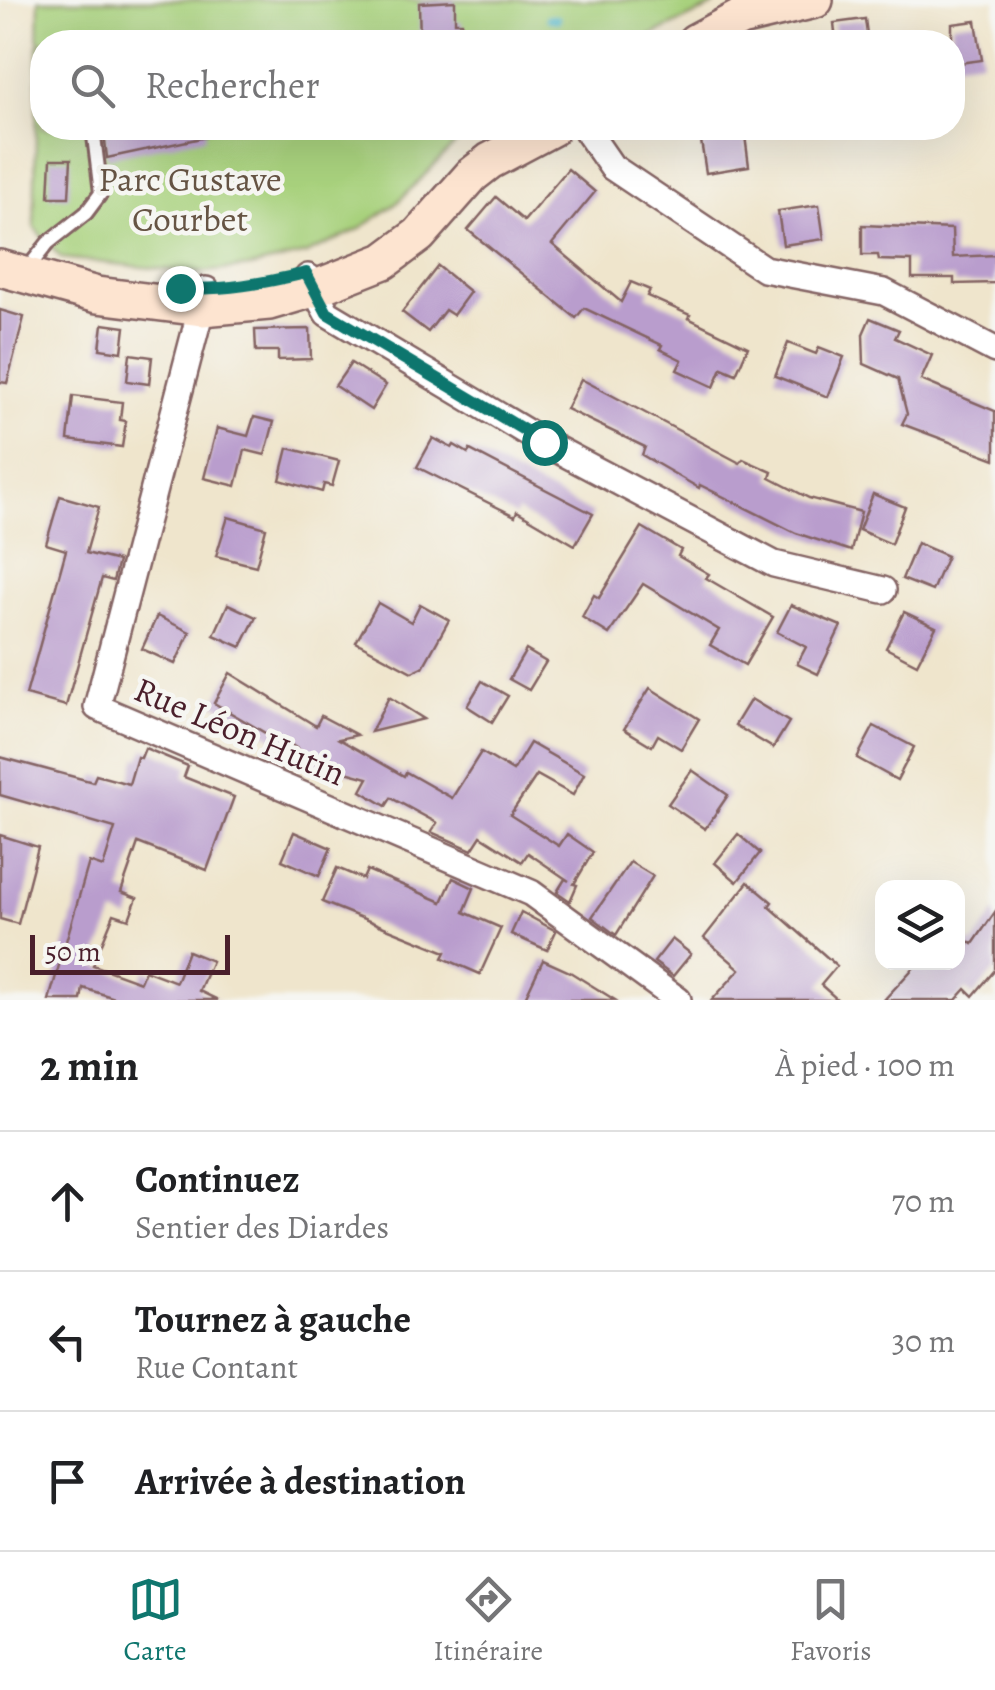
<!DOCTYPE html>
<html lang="fr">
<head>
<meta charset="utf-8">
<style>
  body { margin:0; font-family:Alegreya,serif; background:#f2f2f2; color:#202124 }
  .controls { position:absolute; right:30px; bottom:30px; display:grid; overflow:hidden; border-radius:20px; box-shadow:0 10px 40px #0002 }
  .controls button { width:90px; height:90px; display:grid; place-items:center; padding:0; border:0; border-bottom:2px solid #e0e0e0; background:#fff; color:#202124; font:50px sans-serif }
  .scale { position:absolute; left:30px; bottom:25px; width:200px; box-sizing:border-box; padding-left:10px; border:5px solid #4a1f2b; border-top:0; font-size:28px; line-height:35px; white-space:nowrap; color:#4a1f2b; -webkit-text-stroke:8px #f6f6f2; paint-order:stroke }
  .stop { position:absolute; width:30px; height:30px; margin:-22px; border:8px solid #0f766e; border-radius:50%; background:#fff }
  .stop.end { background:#0f766e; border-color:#fff; box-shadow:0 2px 10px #0008 }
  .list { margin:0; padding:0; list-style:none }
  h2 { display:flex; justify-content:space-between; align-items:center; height:130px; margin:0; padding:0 40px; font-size:42px }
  h2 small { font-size:32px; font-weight:400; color:#757577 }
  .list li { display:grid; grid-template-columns:65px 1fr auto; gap:30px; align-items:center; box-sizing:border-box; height:140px; padding:0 40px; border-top:2px solid #e0e0e0 }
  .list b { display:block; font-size:38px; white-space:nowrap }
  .list p { margin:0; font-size:32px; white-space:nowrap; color:#757577 }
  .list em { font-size:32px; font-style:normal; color:#757577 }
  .icon { flex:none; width:55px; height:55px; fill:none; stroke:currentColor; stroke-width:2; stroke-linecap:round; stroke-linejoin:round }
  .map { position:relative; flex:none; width:995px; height:1000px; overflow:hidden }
  .search { position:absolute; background:#fff; box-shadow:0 10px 40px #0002; left:30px; right:30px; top:30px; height:110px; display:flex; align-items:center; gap:25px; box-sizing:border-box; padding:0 35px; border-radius:40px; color:#757577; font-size:38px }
  .sheet { height:550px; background:#fff }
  nav { display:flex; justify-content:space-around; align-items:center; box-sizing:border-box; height:140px; border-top:2px solid #e0e0e0; background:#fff; font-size:28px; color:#757577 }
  nav a { display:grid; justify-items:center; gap:5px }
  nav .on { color:#0f766e }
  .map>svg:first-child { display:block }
  .park { fill:#a8d17d; stroke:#797854; stroke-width:2.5 }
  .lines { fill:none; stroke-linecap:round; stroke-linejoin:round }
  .stream { stroke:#51bacd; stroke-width:8 }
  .building { fill:#b99dcd }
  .service-casing { stroke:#846463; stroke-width:18 }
  .minor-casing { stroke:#846463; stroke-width:30 }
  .secondary-casing { stroke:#846463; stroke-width:40 }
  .service { stroke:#fff; stroke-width:12 }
  .minor { stroke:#fff; stroke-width:25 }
  .secondary { stroke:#fde4d0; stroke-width:35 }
  .route { stroke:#0f766e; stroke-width:12 }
  .labels { text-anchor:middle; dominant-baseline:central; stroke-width:9; stroke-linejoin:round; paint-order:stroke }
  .park-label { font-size:35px; fill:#665444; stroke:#f6f6f2 }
  .street-label { font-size:35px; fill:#4a1f2b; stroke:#f6f6f2 }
</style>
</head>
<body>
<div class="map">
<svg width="995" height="1000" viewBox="0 0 995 1000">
  <rect width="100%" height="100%" fill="#f6f6f2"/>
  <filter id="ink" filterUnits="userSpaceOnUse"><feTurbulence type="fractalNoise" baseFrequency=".01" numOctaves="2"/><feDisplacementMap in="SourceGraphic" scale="20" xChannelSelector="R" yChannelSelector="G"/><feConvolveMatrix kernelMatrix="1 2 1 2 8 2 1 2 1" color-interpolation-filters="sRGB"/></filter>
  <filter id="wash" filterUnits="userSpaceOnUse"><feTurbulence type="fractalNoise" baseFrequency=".0048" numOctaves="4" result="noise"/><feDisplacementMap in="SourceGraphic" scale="40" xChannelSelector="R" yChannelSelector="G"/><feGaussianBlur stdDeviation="2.25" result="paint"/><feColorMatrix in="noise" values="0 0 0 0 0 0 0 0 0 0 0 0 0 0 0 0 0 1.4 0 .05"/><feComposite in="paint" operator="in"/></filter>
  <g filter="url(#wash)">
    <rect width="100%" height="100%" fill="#efe5cc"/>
    <path class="park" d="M39 0H712L714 6 638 42H610L609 38 601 42H42V128H484L456 143 397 203 358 230 306 254 250 267 196 273 61 258 34 227Z"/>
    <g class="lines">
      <path class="stream" d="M550 18 557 19"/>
    </g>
    <g id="blocks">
      <g class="building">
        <path d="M455 1V22H462L463 42H420L419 3Z"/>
        <path d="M865 19 868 42H836L834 23Z"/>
        <path d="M976 21 982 60 952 64V24Z"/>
        <path d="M123 128H205L206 137 107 158 104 132Z"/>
        <path d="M699 128H744L749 166 706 173Z"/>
        <path d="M51 159H71L69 197H49Z"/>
        <path d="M568 169 595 192 552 244 621 302 631 282 650 290 647 296 690 315 688 318 748 347 736 374 722 368 714 387 677 370 682 360 660 349 662 345 584 308 576 318 468 230 496 197 524 221Z"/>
        <path d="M819 205 824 239 783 245 778 211Z"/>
        <path d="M862 225 952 229 953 257 995 255V283L954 284V278H912V261L879 260 878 255H862Z"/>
        <path d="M438 266 470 292 453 315 445 310 428 332 402 312Z"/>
        <path d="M0 310 24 317 7 383 0 382Z"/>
        <path d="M870 318 899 330 895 338 932 355 921 380 995 411V459L902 424 907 414 898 379 864 364 863 334Z"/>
        <path d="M103 324 125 327 122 352 100 349Z"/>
        <path d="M310 329 311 359 278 360V351H256L255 330Z"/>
        <path d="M788 343 816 354 819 347 844 357 828 397 775 376Z"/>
        <path d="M130 354 152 357 149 384 127 381Z"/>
        <path d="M351 363 386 385 371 410 335 386Z"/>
        <path d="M581 379 740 463 743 459 772 472 770 478 809 498 861 512 851 551 796 533 700 485 699 488 642 455 645 447 566 409Z"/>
        <path d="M73 396 122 402 120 420 126 421 122 447 68 440Z"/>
        <path d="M254 417 274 422 265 455 245 450 236 486 204 478 217 428 248 436Z"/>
        <path d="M433 438 452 448 454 445 468 453 470 450 593 514 575 545 517 511 515 516 417 467Z"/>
        <path d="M288 448 339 461 332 486 324 484 322 492 280 480Z"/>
        <path d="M873 494 905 507 891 544 859 530Z"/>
        <path d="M60 496 99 507 86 553 118 561 113 581 102 578 66 706 26 695 66 550 46 544Z"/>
        <path d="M228 517 266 528 256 566 216 556Z"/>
        <path d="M642 527 681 550 678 556 709 574 706 578 773 617 745 665 710 645 719 630 643 584 609 634 582 617 594 595 599 598Z"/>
        <path d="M917 543 947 556 932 591 902 579Z"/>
        <path d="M378 603 411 622 420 604 449 620 423 667 412 672 356 642Z"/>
        <path d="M228 604 256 617 241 647 214 635Z"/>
        <path d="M791 605 841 626 818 674 797 664 806 647 777 632Z"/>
        <path d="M904 612 936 627 917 664 886 648Z"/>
        <path d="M157 616 190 632 175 664 142 649Z"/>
        <path d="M526 650 546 662 529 690 509 679Z"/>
        <path d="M230 673 316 726 321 716 357 735 339 739 404 776 406 772 452 798 481 752 513 771 530 743 584 774 573 795 537 775 510 815 559 846 567 834 593 852 574 884 577 885 570 901 557 892 565 879 569 881 528 853 522 862 481 836 472 850 431 832 437 823 391 798 386 806 361 791 368 778 320 765 286 741 284 744 214 703Z"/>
        <path d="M482 681 508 696 492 722 467 706Z"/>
        <path d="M650 688 699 719 681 749 658 735 652 746 624 729Z"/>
        <path d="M389 697 424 719 371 732Z"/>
        <path d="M751 699 789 722 773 748 735 725Z"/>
        <path d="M874 726 914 747 897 780 857 758Z"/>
        <path d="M145 748 188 766 184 777 234 797 207 870 138 843 121 892 137 898 129 919 114 914 93 965 140 982 145 970 176 982 188 951 212 961 199 991 218 1000H121L83 988 81 1000H49L89 862 103 867 115 828 0 795V757L93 782 96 775 129 784 137 757 141 758Z"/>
        <path d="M692 770 728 795 705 829 668 804Z"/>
        <path d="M294 832 331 848 319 876 282 860Z"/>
        <path d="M738 834 760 853 737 882 715 863Z"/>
        <path d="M0 835 38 847 18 924 0 919Z"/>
        <path d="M630 862 653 876 616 935 592 917Z"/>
        <path d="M337 868 363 879 367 870 442 902 453 878 474 888 464 912 501 928 480 974 443 958 446 952 322 902Z"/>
        <path d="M748 882 772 902 769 906 837 966 821 985 838 1000H712L740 969 704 938Z"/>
        <path d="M521 912 556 931 547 950 511 934Z"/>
        <path d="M995 912V970L973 996 966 989 956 1000H884L919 962H958V957L970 942 973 944Z"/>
        <path d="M672 939 691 954 673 976 654 962Z"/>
        <path d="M543 960 570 972 615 1000H524Z"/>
      </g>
    </g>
  </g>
  <g filter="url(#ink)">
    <use href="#blocks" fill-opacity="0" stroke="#846463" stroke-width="2.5"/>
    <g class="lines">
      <g class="service-casing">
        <path id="service" d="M24 273 48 243 86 213 101 193 93 128"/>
      </g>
      <g class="minor-casing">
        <g id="minor">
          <path d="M585 128 612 167 764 269 884 292 995 350"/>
          <path d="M308 277 327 313 543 442 774 564 883 590"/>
          <path d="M206 290 97 707 531 893 678 1000"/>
        </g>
      </g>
      <g class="secondary-casing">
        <g id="secondary">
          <path d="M695 42 740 18 815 0"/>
          <path d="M0 268 97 295 202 308 269 302 313 289 384 261 419 235 472 175 490 161 552 128"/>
        </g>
      </g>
      <use href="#service" class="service"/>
      <use href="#minor" class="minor"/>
      <use href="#secondary" class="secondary"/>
    </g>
  </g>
  <g class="lines" filter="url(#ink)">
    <path class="route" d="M180 288C223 291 264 283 306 273L327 313 544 442"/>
  </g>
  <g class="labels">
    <g class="park-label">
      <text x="190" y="179">Parc Gustave<tspan x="190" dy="40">Courbet</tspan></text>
    </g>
    <g class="street-label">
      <text transform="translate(240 731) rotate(23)">Rue Léon Hutin</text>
    </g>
  </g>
</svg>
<div class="controls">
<button><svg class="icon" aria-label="layers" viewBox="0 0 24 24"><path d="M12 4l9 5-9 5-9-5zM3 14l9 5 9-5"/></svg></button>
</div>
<div class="scale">50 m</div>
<div class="stop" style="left:544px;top:442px"></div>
<div class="stop end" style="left:180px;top:288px"></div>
<div class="search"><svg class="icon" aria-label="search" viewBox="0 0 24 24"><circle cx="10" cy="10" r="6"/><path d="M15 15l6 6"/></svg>Rechercher</div>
</div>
<section class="sheet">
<h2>2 min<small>À pied · 100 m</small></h2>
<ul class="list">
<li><svg class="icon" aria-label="ahead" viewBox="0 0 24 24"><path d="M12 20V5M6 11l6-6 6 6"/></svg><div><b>Continuez</b><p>Sentier des Diardes</p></div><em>70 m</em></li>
<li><svg class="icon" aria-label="left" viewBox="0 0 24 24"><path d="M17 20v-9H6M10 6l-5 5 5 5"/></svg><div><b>Tournez à gauche</b><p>Rue Contant</p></div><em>30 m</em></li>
<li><svg class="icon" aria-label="arrive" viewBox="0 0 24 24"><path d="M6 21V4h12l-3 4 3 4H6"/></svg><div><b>Arrivée à destination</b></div></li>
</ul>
</section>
<nav>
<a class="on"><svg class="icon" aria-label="map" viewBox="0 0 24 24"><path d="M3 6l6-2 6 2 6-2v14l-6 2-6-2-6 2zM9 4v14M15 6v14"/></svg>Carte</a>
<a><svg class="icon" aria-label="directions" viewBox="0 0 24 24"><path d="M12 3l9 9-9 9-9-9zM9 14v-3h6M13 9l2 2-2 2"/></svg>Itinéraire</a>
<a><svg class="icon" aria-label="saved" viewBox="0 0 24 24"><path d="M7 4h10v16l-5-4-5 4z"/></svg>Favoris</a>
</nav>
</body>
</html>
